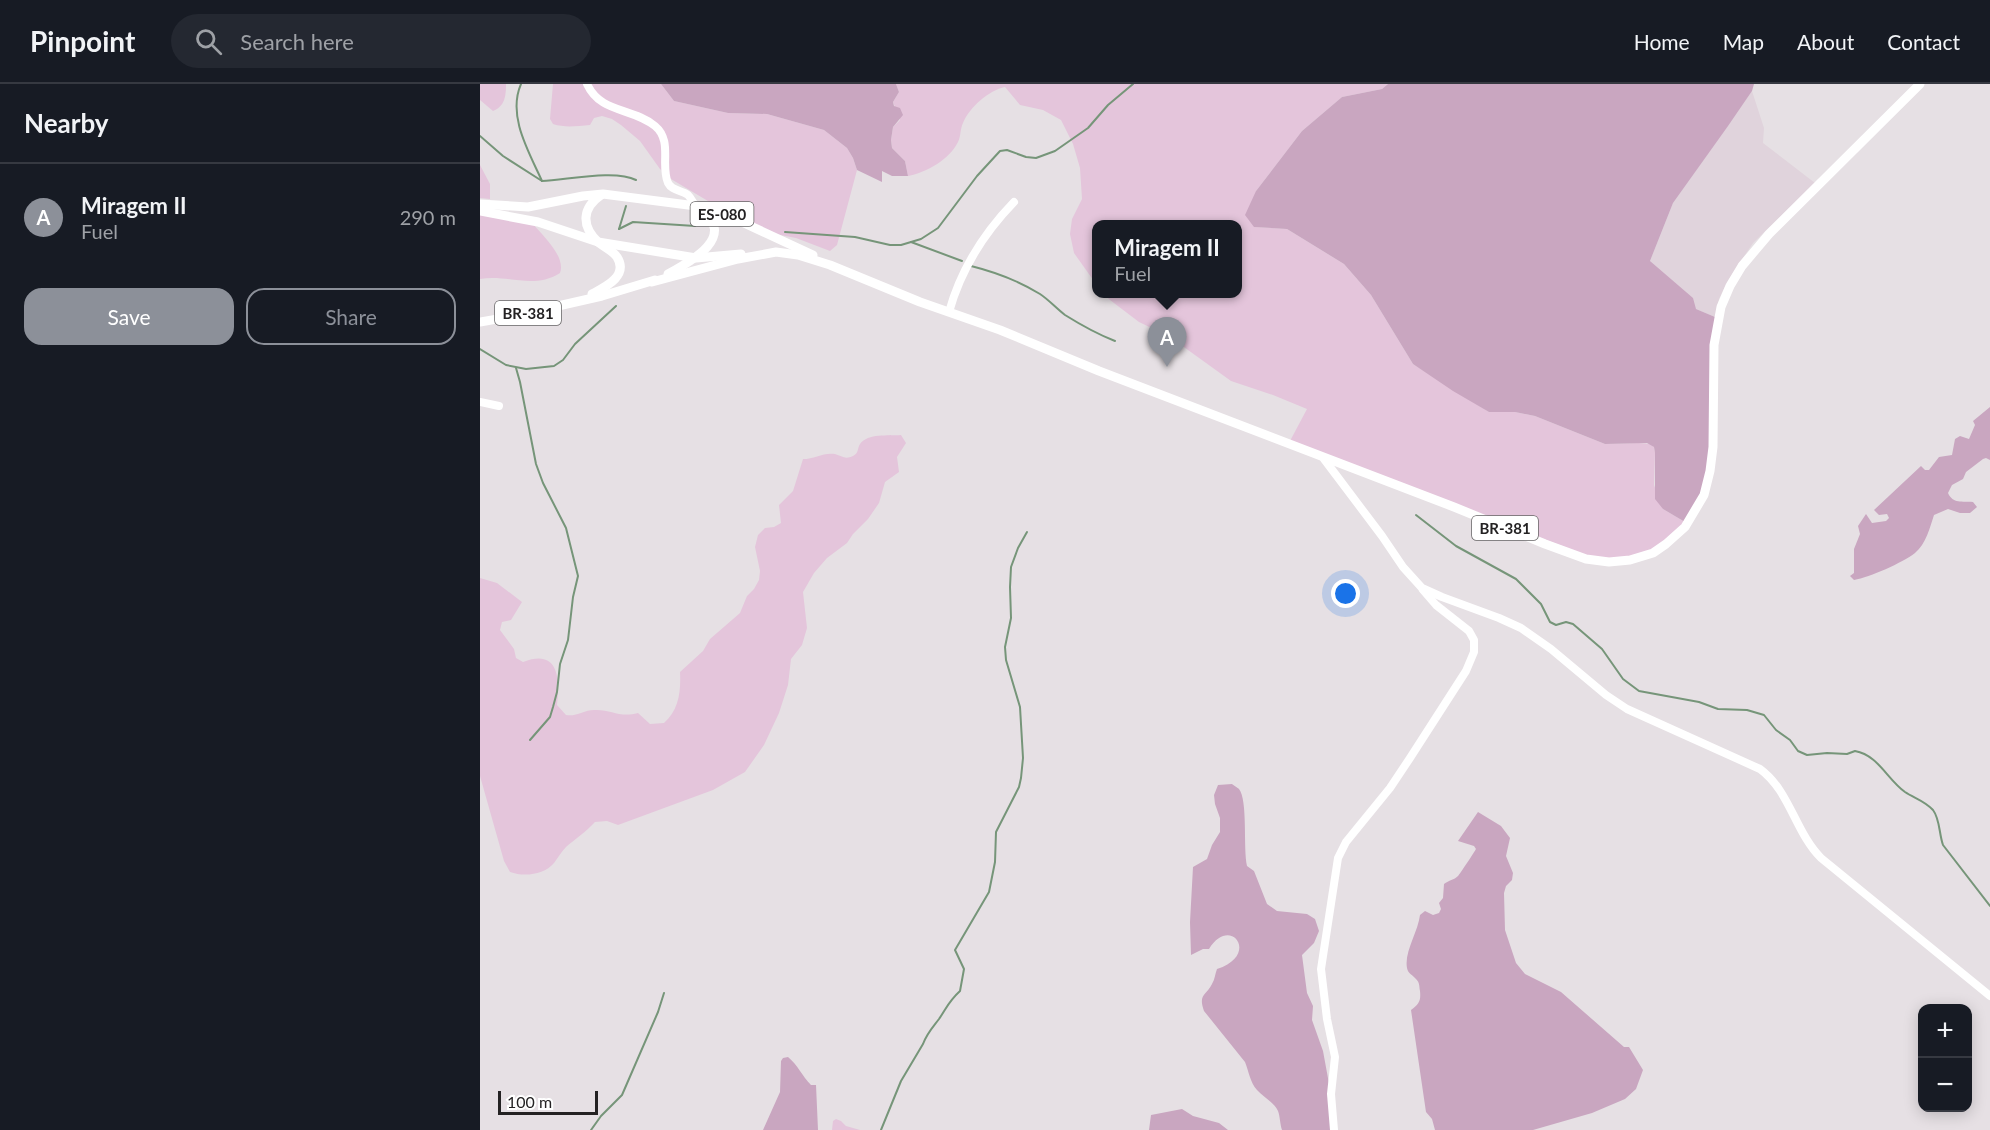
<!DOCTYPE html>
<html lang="en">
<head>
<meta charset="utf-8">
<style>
  body { margin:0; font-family:Lato,sans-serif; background:#242831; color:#f1f3f6 }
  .controls { position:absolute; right:18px; bottom:18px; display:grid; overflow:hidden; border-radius:12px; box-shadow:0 3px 15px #0003 }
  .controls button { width:54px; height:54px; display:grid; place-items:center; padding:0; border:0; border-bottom:2px solid #363941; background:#171b24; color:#f1f3f6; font:30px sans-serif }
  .scale { position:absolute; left:18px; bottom:15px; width:100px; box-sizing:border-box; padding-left:6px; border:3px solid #242223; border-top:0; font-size:16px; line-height:21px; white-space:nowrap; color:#242223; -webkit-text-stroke:4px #fff; paint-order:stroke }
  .you { position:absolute; left:866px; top:510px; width:21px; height:21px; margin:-15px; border:4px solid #fff; border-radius:50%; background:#1a73e8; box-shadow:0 0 0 9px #1a73e833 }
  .badge { display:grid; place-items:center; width:39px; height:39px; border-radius:50%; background:#8c9099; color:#fff; font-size:20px; font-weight:700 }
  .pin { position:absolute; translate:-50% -50px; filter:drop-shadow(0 2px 3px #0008) }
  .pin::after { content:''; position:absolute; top:32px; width:21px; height:18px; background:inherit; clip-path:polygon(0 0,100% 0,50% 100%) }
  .popup { position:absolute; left:612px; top:136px; width:150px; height:78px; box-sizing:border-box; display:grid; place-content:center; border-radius:12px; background:#171b24; filter:drop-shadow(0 2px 4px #0005); font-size:20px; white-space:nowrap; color:#9ea1a6 }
  .popup b { font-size:22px; color:#f1f3f6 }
  .popup::after { content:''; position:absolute; left:50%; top:100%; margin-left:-12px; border:12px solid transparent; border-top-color:#171b24 }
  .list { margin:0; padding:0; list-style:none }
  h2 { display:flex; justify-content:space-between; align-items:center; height:78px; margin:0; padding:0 24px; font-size:26px }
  h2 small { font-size:20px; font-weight:400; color:#9ea1a6 }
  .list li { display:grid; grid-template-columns:39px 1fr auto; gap:18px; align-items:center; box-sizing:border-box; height:108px; padding:0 24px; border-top:2px solid #363941 }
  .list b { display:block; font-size:22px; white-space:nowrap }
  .list p { margin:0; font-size:20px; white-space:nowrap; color:#9ea1a6 }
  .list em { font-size:20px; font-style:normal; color:#9ea1a6 }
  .actions { display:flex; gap:12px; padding:18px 24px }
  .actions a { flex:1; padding:14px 0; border:2px solid #8c9099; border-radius:18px; text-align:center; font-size:21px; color:#8c9099 }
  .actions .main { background:#8c9099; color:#fff }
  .icon { flex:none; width:33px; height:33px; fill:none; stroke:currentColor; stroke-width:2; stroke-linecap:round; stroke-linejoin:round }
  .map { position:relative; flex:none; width:1510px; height:1046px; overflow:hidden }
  header { display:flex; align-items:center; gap:36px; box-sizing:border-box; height:84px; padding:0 30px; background:#171b24; border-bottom:2px solid #363941 }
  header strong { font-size:28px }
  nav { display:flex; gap:33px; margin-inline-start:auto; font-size:21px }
  .search { width:420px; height:54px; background:#242831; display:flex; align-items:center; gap:15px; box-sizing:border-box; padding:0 21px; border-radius:33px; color:#9ea1a6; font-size:22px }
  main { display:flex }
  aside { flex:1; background:#171b24 }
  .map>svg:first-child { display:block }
  .built { fill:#e0d3dc }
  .green { fill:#e4c5db }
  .forest { fill:#c9a6c0 }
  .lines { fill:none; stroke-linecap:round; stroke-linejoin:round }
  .stream { stroke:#769579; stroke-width:2 }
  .minor { stroke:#fff; stroke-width:8 }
  .major { stroke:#fff; stroke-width:9 }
  .labels { text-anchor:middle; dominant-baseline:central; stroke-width:6; stroke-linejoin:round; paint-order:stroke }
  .shield { fill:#fff; stroke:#666465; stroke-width:1.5 }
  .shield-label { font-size:15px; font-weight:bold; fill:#242223 }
</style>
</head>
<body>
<header>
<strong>Pinpoint</strong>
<div class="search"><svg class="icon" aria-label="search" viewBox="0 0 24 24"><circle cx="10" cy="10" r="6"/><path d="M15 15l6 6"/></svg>Search here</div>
<nav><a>Home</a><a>Map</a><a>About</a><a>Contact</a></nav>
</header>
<main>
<aside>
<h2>Nearby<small></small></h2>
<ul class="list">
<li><span class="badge">A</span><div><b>Miragem II</b><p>Fuel</p></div><em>290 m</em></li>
</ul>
<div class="actions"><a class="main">Save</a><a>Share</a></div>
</aside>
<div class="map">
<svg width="1510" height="1046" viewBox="0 0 1510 1046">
  <rect width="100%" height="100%" fill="#e6e0e4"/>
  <path class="built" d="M1272 7 1284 44 1283 59 1335 99 1273 159 1247 198 1239 215 1235 233 1216 225 1170 177 1193 119Z"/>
  <g class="green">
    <path d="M0 0H26C26 12 25 22 13 27L0 16Z"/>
    <path d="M73 0H181L194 17 248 29 287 30 344 46 367 64 373 74 377 86 357 161 350 167 316 154 290 149 243 126 191 95 180 85 160 57 141 41 132 35 122 32 114 34 110 41C97 42 85 44 73 40L70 35Z"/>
    <path d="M416 0H908L902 5 862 13 822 47 776 107 775 143 807 145 864 180 891 211 933 280 1009 328H1035L1055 332 1125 360 1159 359 1171 360 1174 363 1175 369 1174 401 1183 425 1205 438 1172 467 1138 476 1113 474 810 357 827 325 793 311 751 297 690 253 659 238 630 216 624 210H758V140H616V200L594 169 590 150 592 135 602 115 600 84 593 60 581 36 563 26 540 21 525 3C509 6 489 24 483 39 480 45 481 52 478 58 469 76 447 88 428 92L425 77 412 64 411 56 413 43 420 36 413 18 419 8Z"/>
    <path d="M0 81 10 100V115L0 114Z"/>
    <path d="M0 129 54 141C64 153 86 173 80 189 53 206 28 190 0 195Z"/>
    <path d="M421 351 426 359 417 373 419 388 405 398 399 419 388 435 373 450 367 459 347 474 334 489 323 508 327 544 322 561 311 575 308 601 299 629 284 661 265 688 233 706 138 741 127 737 115 738C106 748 95 755 86 763 81 768 78 774 74 779 64 791 44 793 30 788L24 777 0 692V494L17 499 42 518 31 536 22 538 20 546 34 565 36 574 43 578C79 564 80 595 77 621L86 631C96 633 104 626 114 626 131 625 139 634 158 629L170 640 184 639C199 626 201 607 200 588L223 567 230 555 260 529 267 512 274 505 279 496 280 487 275 463 278 451 285 444 294 443 301 439 299 421 313 407 323 375C334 375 344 368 355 370 362 372 365 376 373 372 379 369 377 365 380 360 388 349 408 352 421 351Z"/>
    <path d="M356 1035 361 1037 366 1042 380 1046H352L353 1037Z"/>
  </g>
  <g class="forest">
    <path d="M181 0H416L419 8 413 18 414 22 420 24 423 31 413 43 411 56 412 64 425 77 428 92H412L402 87V98L377 86 373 74 367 64 344 46 287 30 248 29 194 17Z"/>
    <path d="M908 0H1274L1272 7 1248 42 1193 119 1170 177 1213 214 1216 225 1235 233 1230 360 1226 392 1221 409 1205 438 1183 425 1175 415V369L1174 363 1167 359 1125 360 1055 332 1035 328H1009L973 307 933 280 891 211 864 180 807 145 774 143 765 131 776 107 822 47 862 13 902 5Z"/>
    <path d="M1510 323V376L1506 374 1503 375 1486 388 1483 395 1472 401 1468 409C1473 420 1482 417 1493 418L1497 423 1490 429H1480L1468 425 1454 431C1450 443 1446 460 1435 469 1422 479 1390 493 1374 496L1370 492 1374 489V465L1380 450 1378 442 1386 430 1392 439 1406 437 1409 434 1407 430 1399 431 1394 426 1441 382 1445 386H1449L1459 373 1472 371 1475 355 1480 352 1489 355 1495 341 1493 337Z"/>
    <path d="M752 700C753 701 758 704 759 705 768 716 763 764 767 782L774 787 787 820 797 827 827 830 835 835 839 847 834 859 822 871 827 909 833 922 832 936 843 967 850 1005 853 1046H802C800 1040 800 1032 798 1027 794 1018 783 1013 777 1006 770 998 769 988 765 978L724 927C718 910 726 912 732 900 735 895 735 890 737 885 781 871 750 830 729 865H723L711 871 710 838 713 783 727 775 732 761 740 748V734L735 720 734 711 738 701Z"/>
    <path d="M998 728 1021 742 1030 754 1026 772 1033 789 1032 796 1026 802 1024 809 1025 846 1036 879 1045 890 1081 908 1144 963H1149L1163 986 1156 1005 1145 1015 1112 1029 1053 1046H955L952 1035 946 1028 931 926C939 920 941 917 940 907 939 902 940 899 936 895 933 891 928 890 927 884 924 868 938 848 940 831L945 827 953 831 959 829 961 825 959 819 963 814 964 800C969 796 974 796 978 792 980 790 995 767 996 765L994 762 978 757Z"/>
    <path d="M308 973C318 981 322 992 331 1001H336L338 1046H283L300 1008 301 977 303 974Z"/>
    <path d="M702 1025 713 1032 739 1039 748 1046H669L671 1031Z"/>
  </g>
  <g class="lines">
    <g class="stream">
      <path d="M41 0C27 32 49 68 62 97"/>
      <path d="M0 52 23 72 62 97"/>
      <path d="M62 97C87 96 135 85 156 96"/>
      <path d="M139 145 153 138 215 142"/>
      <path d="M139 145 146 122"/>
      <path d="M305 148 375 153 410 161H421L441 155 458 144 497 92 520 67 527 66 546 73 556 74 575 67 608 44 628 21 653 0"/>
      <path d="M431 158 482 177"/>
      <path d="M491 182C515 188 539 197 560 210 569 216 576 224 585 231 601 241 617 250 635 257"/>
      <path d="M0 265 26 281 46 285 74 282 83 276 95 260 136 222"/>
      <path d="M36 284 40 298 56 380 63 399 86 444 98 492 93 513 88 556 80 580 77 608 73 623 70 633 50 656"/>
      <path d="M936 431 976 462 1036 495 1061 520 1070 538 1076 541 1086 538 1093 540 1122 565 1143 595 1159 607 1219 618 1238 625 1267 626 1284 631 1296 646 1310 656 1318 667 1327 671 1347 669 1367 670 1375 667C1398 671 1407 695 1425 708 1434 714 1445 717 1453 726 1460 735 1459 750 1463 761L1510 822"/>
      <path d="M111 1046 121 1032 142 1011 178 928 184 909"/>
      <path d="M401 1046 421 997 443 960C447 949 453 943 459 935 467 923 469 917 480 907L484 885 475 866 509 808 515 778 516 748 539 703 541 694 543 674 540 623 526 576 525 563 531 534 530 503 531 483 538 464 547 448"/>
    </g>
    <g class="minor">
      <path d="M107 0C121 30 152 23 175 42 193 57 180 81 188 99 192 107 202 106 208 111 211 114 213 119 216 122"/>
      <path d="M469 228C481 185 503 150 534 118"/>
      <path d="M0 318 19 322"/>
      <path d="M844 375 902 452 923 483 942 504 962 513 1019 534 1041 544 1071 565 1126 611 1147 625 1280 685C1310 707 1315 748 1341 774L1510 912"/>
      <path d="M854 1046 851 1010 855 973 847 935 841 885 858 774 866 758 910 704 930 674 986 587 994 568V556L989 547 956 521 943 506"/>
    </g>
    <g class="major">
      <path d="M0 120 48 123 103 112 123 110 216 122 231 125 251 133 333 171"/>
      <path d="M0 127 58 138 118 158 216 174 261 170"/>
      <path d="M188 190C212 177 258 152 220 125"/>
      <path d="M172 198 258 175 296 168 318 171 350 181 440 218 520 246 619 287 974 423 1065 460 1106 475 1129 478 1150 476 1173 469 1186 460 1205 443 1224 411 1230 387 1233 363 1234 261 1241 223 1250 202 1262 182 1289 150 1440 0"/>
      <path d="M112 210C125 203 149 192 137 173 132 166 124 163 118 158 101 142 102 124 121 111"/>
      <path d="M0 238 34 232 122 212 175 196"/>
    </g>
  </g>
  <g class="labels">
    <g class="shield">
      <rect x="210.5" y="118" width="63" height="24" rx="4.5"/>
      <rect x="15" y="217" width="66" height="24" rx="4.5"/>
      <rect x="992" y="432" width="66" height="24" rx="4.5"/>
    </g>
    <g class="shield-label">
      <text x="242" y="130">ES-080</text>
      <text x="48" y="229">BR-381</text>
      <text x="1025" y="444">BR-381</text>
    </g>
  </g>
</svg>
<div class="controls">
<button>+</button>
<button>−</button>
</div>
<div class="scale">100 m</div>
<div class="you"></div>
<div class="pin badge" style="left:687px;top:283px">A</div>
<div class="popup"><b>Miragem II</b>Fuel</div>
</div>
</main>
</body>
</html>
